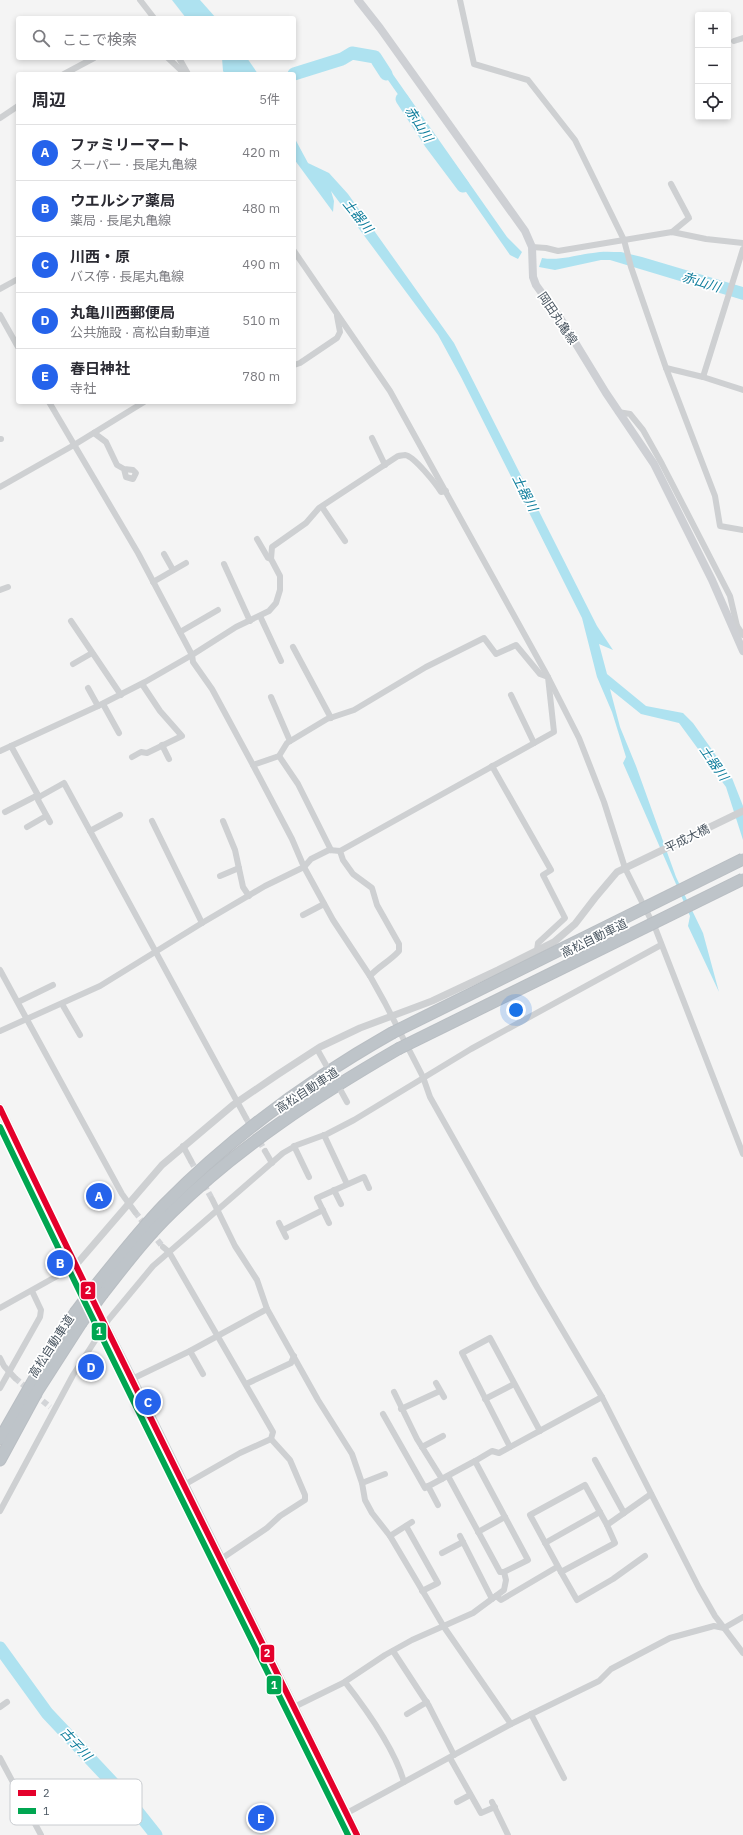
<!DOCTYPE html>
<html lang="ja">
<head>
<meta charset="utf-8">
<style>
  body { margin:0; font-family:"IBM Plex Sans","Noto Sans JP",sans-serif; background:#f2f2f3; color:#2b2b33 }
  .controls { position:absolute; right:12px; top:12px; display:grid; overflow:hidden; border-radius:4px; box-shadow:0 2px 6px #0003 }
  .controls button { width:36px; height:36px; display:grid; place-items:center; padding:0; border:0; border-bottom:1px solid #e1e1e2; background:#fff; color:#2b2b33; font:20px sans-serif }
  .you { position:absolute; left:516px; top:1010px; width:14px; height:14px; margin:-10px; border:3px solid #fff; border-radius:50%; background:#1a73e8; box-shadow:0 0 0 6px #1a73e833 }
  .badge { display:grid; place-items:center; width:26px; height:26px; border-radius:50%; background:#2563eb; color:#fff; font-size:13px; font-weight:700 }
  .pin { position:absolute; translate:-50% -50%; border:2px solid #fff; box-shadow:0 1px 4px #0006 }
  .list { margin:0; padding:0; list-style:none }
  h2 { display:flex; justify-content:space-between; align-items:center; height:52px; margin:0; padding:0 16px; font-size:17px }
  h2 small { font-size:13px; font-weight:400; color:#7c7c81 }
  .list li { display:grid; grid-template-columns:26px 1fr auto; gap:12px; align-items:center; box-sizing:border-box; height:56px; padding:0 16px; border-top:1px solid #e1e1e2 }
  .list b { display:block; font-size:15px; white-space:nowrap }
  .list p { margin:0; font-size:13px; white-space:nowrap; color:#7c7c81 }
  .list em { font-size:13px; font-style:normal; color:#7c7c81 }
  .icon { flex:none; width:22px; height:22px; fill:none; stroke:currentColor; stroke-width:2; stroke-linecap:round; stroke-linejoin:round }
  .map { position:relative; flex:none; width:743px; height:1835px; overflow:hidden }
  .search { position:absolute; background:#fff; box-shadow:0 2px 6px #0003; left:16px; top:16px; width:280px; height:44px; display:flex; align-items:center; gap:10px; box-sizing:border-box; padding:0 14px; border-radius:4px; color:#7c7c81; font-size:15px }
  .panel { position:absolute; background:#fff; box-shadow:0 2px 6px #0003; left:16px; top:72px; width:280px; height:332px; border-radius:4px }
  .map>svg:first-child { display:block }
  .water { fill:#aee2f0 }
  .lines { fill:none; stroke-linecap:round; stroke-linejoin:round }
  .river { stroke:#aee2f0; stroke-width:13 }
  .minor-tunnel { stroke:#d2d4d7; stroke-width:6; stroke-dasharray:6 3; stroke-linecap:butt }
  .motorway-casing { stroke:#b9bec3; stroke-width:13 }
  .minor { stroke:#ced0d2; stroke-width:6 }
  .tertiary { stroke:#ced0d2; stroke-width:7 }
  .secondary { stroke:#ced0d4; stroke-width:8 }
  .primary { stroke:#caced1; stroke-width:9 }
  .motorway { stroke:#bec4c9; stroke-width:11 }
  .motorway-bridge-casing { stroke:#b9bec3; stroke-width:13; stroke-linecap:butt }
  .motorway-bridge { stroke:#bec4c9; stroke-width:11 }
  .bus-1-casing { stroke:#fff; stroke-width:9 }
  .bus-2-casing { stroke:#fff; stroke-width:9 }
  .bus-1 { stroke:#e4002b; stroke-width:6 }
  .bus-2 { stroke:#00a651; stroke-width:6 }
  .labels { text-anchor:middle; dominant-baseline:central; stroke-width:3.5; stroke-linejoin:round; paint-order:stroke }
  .street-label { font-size:12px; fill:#4a5661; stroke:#fff }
  .water-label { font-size:13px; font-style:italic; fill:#0c7c9b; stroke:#fff }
  .key { fill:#fff; stroke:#c9ccd0; stroke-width:1 }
  .key-label { font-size:11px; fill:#4a5661 }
  .line-badge { stroke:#fff; stroke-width:1.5 }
  .badge-label { font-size:11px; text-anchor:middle; font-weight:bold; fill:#fff }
</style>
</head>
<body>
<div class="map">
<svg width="743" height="1835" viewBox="0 0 743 1835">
  <rect width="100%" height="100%" fill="#f4f4f4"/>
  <g class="water">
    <path d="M172 0H200L216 18H186Z"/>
    <path d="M380 56 507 237 522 252 518 259 510 255 374 60Z"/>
    <path d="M222 58H247L258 74H225L223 71Z"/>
    <path d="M294 137 308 163 329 173 348 194 454 343 597 626 613 650 599 644 607 674 646 706 683 713 693 723 732 778 743 806V840L726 787 679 723 641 714 610 689 620 727 636 766 676 877 703 933 719 992 688 926 690 916 623 763 626 757 612 712 597 677 582 618 461 377 438 335 331 191 334 201 333 212 294 159Z"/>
    <path d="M621 252 642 257 743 287V300L610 260H601L555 270 539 267 542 258C560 261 575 255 593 253 602 251 612 252 621 252Z"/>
  </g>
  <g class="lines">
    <g class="river">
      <path d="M294 74 342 59 352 53 375 57 386 74"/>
      <path d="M402 99 430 142 463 186"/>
      <path d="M0 1648 47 1713 125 1796 156 1835"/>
    </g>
    <g class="minor-tunnel">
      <path d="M246 1118 265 1151"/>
      <path d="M191 1161 212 1199"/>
      <path d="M135 1212 163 1247"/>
      <path d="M15 1378 50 1407"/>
    </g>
    <g class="motorway-casing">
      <g id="motorway">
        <path d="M97 1284C119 1257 140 1230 164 1205 231 1137 309 1080 392 1033"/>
        <path d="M103 1293C125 1265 146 1237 172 1212 239 1146 317 1096 398 1049"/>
        <path d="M0 1439 52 1348 75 1313"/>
        <path d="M0 1460 38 1390 81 1323"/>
      </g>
    </g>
    <g class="minor">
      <path d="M140 0 154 18"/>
      <path d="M460 0 474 64 528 80 575 140 624 240 631 267 666 368 715 496 720 526 743 530"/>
      <path d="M734 41 743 38"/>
      <path d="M168 58 185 74"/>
      <path d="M179 58 188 74"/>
      <path d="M64 74 94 58"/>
      <path d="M0 118 18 106"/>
      <path d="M671 184 689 218 672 232"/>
      <path d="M532 247 546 248 558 251 672 232 706 239 743 243"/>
      <path d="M294 251 390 391 548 677 579 738 604 802 625 868 656 930 743 1154"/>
      <path d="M0 289 18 279"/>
      <path d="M0 315 18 347"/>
      <path d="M294 365 300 363 337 338 340 332 337 316"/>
      <path d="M666 368 703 377 743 390"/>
      <path d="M703 377 743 249"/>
      <path d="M49 402 138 553 192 655 193 662 212 689 253 765 292 839 304 867 333 920 370 976 385 1003 423 1077 430 1097 537 1287 602 1397 699 1588 715 1616 743 1653"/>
      <path d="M618 412 630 414 643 430 662 464 730 596 737 626"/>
      <path d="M94 433 106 442 117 465 124 469 133 470 136 473 133 479 126 477 124 469"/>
      <path d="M372 438 385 465"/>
      <path d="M0 439H1"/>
      <path d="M0 487 74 445 144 402"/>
      <path d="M322 507 345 541"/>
      <path d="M257 539 268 558 271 559"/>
      <path d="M164 554 173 570"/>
      <path d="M224 564 250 621"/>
      <path d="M153 582 186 563"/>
      <path d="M0 590 8 587"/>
      <path d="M260 616 281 661"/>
      <path d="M71 621 121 695"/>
      <path d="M734 626H737L743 635"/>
      <path d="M180 632 218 610"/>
      <path d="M293 647 331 718"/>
      <path d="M73 664 92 653"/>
      <path d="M88 688 98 706"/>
      <path d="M511 695 534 743"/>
      <path d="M271 697 290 741"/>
      <path d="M103 704 119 733"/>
      <path d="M162 745 169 759"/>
      <path d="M11 746 39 797 64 783 246 1118"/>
      <path d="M0 751 98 706 145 682 192 655 236 627 269 611 276 603 280 590V576L271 559 272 547 306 523 319 508 398 456C399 456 404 455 405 455 414 456 436 484 441 492L446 491"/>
      <path d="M279 756 298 784 331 850"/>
      <path d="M132 757 141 752 147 753 182 736 160 711 142 684"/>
      <path d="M492 766 551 870 543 875 565 918 538 943 537 950"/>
      <path d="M39 797 38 800 50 822"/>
      <path d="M5 812 38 795"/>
      <path d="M152 821 202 923"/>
      <path d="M223 821 235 850 243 887 249 896"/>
      <path d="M27 827 46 816"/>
      <path d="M90 831 120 815"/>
      <path d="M340 851 343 860 353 874 372 888 377 905 399 944V951C390 961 379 966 370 976"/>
      <path d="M220 876 239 868"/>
      <path d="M303 915 324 904"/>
      <path d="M0 970 122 1194 135 1212"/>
      <path d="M18 1002 53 985"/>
      <path d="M62 1004 80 1035"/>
      <path d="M0 1031 100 986 202 923 265 886 304 867 311 859 329 850 340 851 554 732 548 677 540 674 516 645 496 654 484 638 426 667 354 710 327 719 287 743 279 756 253 765"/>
      <path d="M317 1049 326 1065"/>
      <path d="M341 1091 347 1102"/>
      <path d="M324 1135 347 1184"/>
      <path d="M183 1146 191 1161"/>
      <path d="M294 1146 309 1177"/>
      <path d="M265 1151 272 1163"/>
      <path d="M334 1190 341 1204"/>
      <path d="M212 1199 235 1246 257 1280 267 1309"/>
      <path d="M279 1223 286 1237"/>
      <path d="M329 1223 317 1198 364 1177 369 1188"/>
      <path d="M283 1230 323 1210"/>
      <path d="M163 1247 169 1252 273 1432 271 1439 240 1453 184 1485"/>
      <path d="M0 1308 75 1266"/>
      <path d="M190 1351 203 1374"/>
      <path d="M0 1358 4 1366 15 1378"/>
      <path d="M132 1379 190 1351 267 1309 318 1400 352 1454 362 1483 365 1500 372 1513 390 1536 444 1627 511 1724"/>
      <path d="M436 1383 444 1397"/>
      <path d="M246 1384 291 1363 294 1356"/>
      <path d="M0 1388 40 1317 41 1310 32 1291"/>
      <path d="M394 1392 417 1439 442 1479"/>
      <path d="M485 1399 514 1384"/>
      <path d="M401 1409 440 1391"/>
      <path d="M383 1414 425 1488 475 1461"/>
      <path d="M422 1447 443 1436"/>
      <path d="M510 1447 462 1353 490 1338 540 1431"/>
      <path d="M595 1460 624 1513"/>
      <path d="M448 1476 500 1572H504"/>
      <path d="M362 1483 385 1474"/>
      <path d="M428 1486 438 1505"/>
      <path d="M0 1511 73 1375 109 1319 153 1266 283 1153 297 1145 327 1134 354 1120 471 1049 661 945"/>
      <path d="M406 1526 438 1583 422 1591"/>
      <path d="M478 1532 505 1517"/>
      <path d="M390 1536 412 1522"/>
      <path d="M460 1536 492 1599"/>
      <path d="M545 1543 600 1512"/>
      <path d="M442 1553 463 1542"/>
      <path d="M645 1556 613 1579 577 1600 561 1572 615 1543 607 1525 651 1494"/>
      <path d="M221 1559 267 1528 280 1516 305 1500V1495L290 1460 271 1439"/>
      <path d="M561 1572 530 1515 585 1485 607 1525"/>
      <path d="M496 1596 501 1600 557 1567"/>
      <path d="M393 1651 429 1706 454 1755"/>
      <path d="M345 1682C366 1709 395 1750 404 1782"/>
      <path d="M0 1707 7 1702"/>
      <path d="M294 1707 343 1683 385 1655 412 1640 473 1613 504 1590 506 1580 504 1572 528 1560 475 1461 492 1451 499 1453 602 1397"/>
      <path d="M407 1714 427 1702"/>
      <path d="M531 1714 564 1778"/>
      <path d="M0 1758 41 1835"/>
      <path d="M450 1758 481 1813 495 1807"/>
      <path d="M457 1802 470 1795"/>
      <path d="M492 1802 508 1835"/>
      <path d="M347 1813 511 1724 599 1681 611 1669 670 1638 714 1626 724 1628 743 1617"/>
    </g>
    <path class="tertiary" d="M75 1266 162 1165 233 1105 277 1075 320 1047 360 1028 432 1001 498 970 554 942 575 924 595 898 617 872 743 811"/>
    <path class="secondary" d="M358 0 380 28 525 231 532 247 533 277 536 285 562 321 606 393 654 464 712 580 743 651"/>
    <path class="primary" d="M0 1108 75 1266 131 1376 357 1835"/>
    <use href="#motorway" class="motorway"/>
    <g class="motorway-bridge-casing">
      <g id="motorway-bridge">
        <path d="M392 1033 743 859"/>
        <path d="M398 1049 743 879"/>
        <path d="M75 1313 97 1284"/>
        <path d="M81 1323 103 1293"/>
      </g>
    </g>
    <use href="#motorway-bridge" class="motorway-bridge"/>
    <g class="bus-1-casing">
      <path id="bus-1" d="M0 1108C116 1352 238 1593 357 1835"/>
    </g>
    <g class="bus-2-casing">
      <path id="bus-2" d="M0 1127C113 1364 232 1599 348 1835"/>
    </g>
    <use href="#bus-1" class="bus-1"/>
    <use href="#bus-2" class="bus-2"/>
  </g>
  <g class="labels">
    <g class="street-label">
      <text transform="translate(558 318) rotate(56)">岡田丸亀線</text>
      <text transform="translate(687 838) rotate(-26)">平成大橋</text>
      <text transform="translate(594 938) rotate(-26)">高松自動車道</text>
      <text transform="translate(307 1090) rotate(-33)">高松自動車道</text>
      <text transform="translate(51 1346) rotate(-57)">高松自動車道</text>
    </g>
    <g class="water-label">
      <text transform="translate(419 124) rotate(57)">赤山川</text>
      <text transform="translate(358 216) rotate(51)">土器川</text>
      <text transform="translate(701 282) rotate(17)">赤山川</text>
      <text transform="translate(525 493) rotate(63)">土器川</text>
      <text transform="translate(714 763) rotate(55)">土器川</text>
      <text transform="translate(76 1744) rotate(47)">古子川</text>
    </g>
  </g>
  <rect x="10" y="1779" width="132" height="46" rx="6" class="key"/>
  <rect x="18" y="1790" width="18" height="6" fill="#e4002b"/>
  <rect x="18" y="1808" width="18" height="6" fill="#00a651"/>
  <g class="key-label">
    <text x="43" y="1797">2</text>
    <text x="43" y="1815">1</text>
  </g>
  <g class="line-badge">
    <rect x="80" y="1281" width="16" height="19" rx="4" fill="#e4002b"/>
    <rect x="91" y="1322" width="16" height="19" rx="4" fill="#00a651"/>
    <rect x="260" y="1644" width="15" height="19" rx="4" fill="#e4002b"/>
    <rect x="266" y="1675" width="16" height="20" rx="4" fill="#00a651"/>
  </g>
  <g class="badge-label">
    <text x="88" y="1294">2</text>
    <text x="99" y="1335">1</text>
    <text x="267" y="1657">2</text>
    <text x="274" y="1689">1</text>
  </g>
</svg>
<div class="controls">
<button>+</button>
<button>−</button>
<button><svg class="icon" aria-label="locate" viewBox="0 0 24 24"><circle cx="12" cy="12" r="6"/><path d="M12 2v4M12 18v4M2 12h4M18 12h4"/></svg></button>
</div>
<div class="you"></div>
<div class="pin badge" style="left:99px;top:1196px">A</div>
<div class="pin badge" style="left:60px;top:1263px">B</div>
<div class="pin badge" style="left:148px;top:1402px">C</div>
<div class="pin badge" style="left:91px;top:1367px">D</div>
<div class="pin badge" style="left:261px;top:1818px">E</div>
<div class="search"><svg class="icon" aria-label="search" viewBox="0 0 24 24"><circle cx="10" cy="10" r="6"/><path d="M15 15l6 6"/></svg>ここで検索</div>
<section class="panel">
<h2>周辺<small>5件</small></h2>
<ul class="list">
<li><span class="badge">A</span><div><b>ファミリーマート</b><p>スーパー · 長尾丸亀線</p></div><em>420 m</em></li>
<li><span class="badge">B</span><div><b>ウエルシア薬局</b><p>薬局 · 長尾丸亀線</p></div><em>480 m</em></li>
<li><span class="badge">C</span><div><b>川西・原</b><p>バス停 · 長尾丸亀線</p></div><em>490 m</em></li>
<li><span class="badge">D</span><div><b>丸亀川西郵便局</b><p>公共施設 · 高松自動車道</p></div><em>510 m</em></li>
<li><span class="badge">E</span><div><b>春日神社</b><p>寺社</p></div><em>780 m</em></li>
</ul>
</section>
</div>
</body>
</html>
